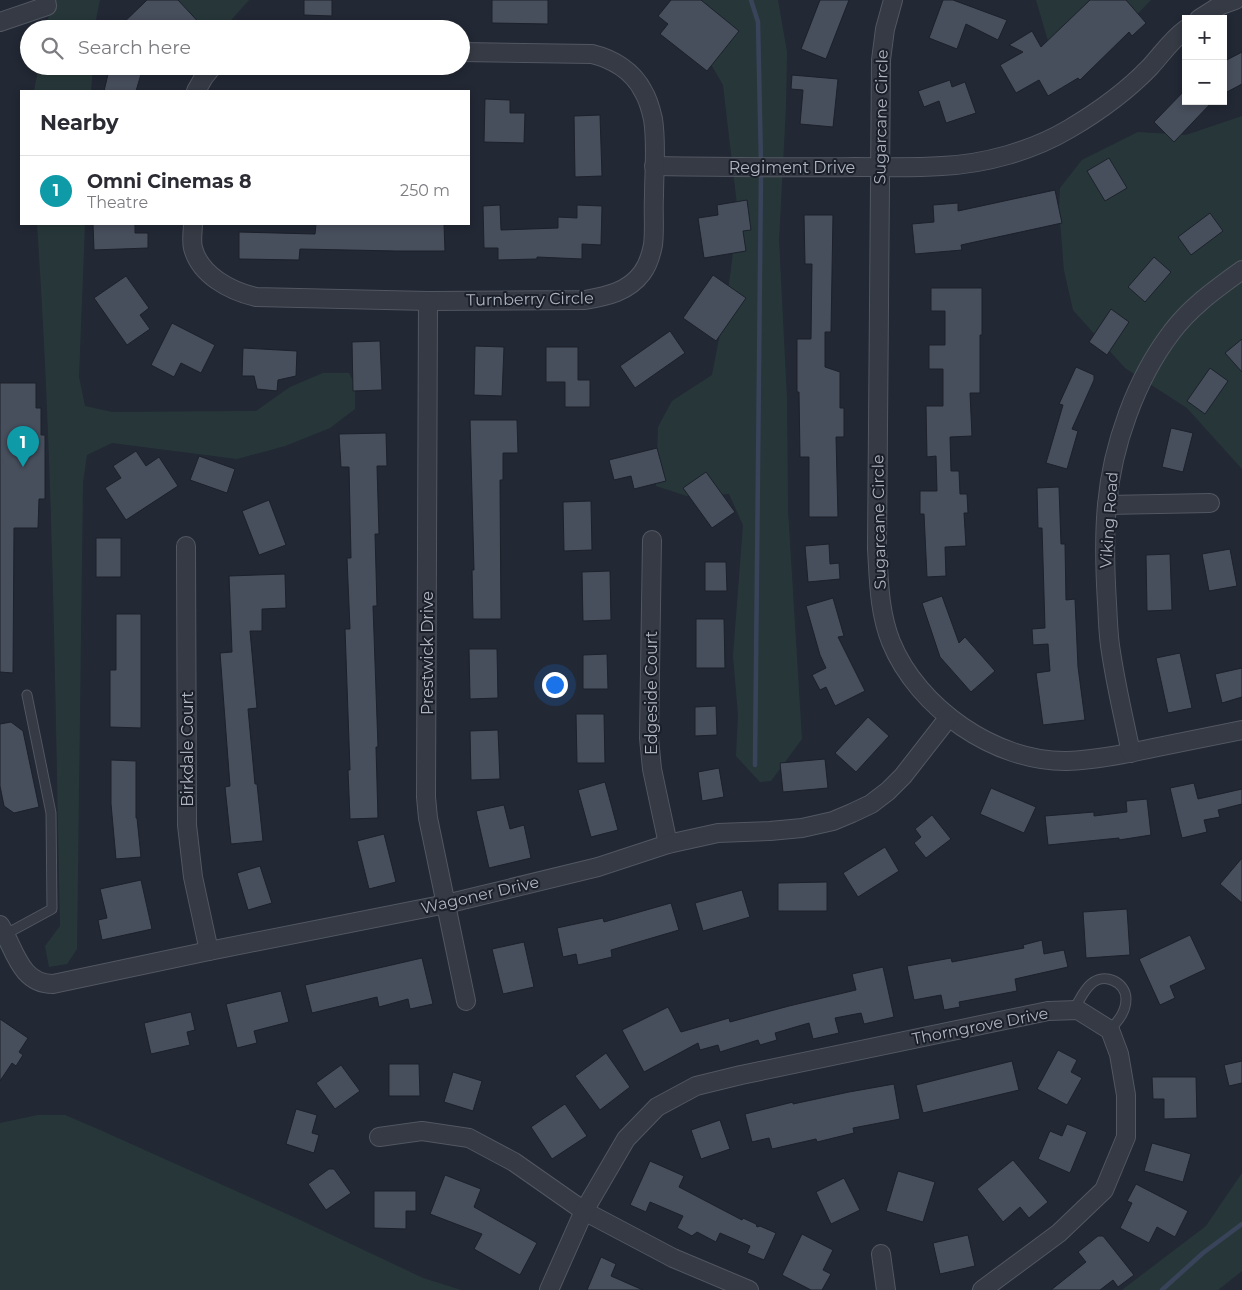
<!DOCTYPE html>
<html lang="en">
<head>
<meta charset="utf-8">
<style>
  body { margin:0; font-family:Montserrat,sans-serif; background:#f7f7f7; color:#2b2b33 }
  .controls { position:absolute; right:15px; top:15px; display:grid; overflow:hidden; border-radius:0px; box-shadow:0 2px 8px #0003 }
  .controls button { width:45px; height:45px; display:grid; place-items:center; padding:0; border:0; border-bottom:1px solid #e1e1e2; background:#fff; color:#2b2b33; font:25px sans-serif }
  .you { position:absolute; left:554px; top:684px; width:18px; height:18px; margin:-12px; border:4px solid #fff; border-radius:50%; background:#1a73e8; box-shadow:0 0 0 8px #1a73e833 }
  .badge { display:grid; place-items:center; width:32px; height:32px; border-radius:50%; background:#db2777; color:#fff; font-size:16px; font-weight:700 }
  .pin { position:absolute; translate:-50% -41px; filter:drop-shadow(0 1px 2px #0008) }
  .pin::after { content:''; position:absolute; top:26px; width:18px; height:15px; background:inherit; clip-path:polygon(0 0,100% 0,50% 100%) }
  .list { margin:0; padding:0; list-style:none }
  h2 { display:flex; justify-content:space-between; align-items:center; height:65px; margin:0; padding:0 20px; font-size:21px }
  h2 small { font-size:16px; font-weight:400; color:#7c7c81 }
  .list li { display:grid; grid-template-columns:32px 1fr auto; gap:15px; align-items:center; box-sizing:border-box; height:70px; padding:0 20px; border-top:1px solid #e1e1e2 }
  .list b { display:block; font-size:19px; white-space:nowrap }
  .list p { margin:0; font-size:16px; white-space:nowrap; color:#7c7c81 }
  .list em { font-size:16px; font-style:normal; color:#7c7c81 }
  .icon { flex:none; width:28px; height:28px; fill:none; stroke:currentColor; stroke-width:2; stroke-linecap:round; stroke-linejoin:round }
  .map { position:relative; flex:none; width:1242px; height:1290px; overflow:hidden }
  .search { position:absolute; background:#fff; box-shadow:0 2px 8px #0003; left:20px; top:20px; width:450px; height:55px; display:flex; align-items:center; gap:12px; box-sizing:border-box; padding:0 18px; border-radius:28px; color:#7c7c81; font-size:19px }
  .panel { position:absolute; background:#fff; box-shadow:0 2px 8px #0003; left:20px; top:90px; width:450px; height:135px; border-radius:0px }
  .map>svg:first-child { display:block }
  .green { fill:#273739 }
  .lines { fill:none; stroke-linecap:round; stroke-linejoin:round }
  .stream { stroke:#39445b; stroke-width:4.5 }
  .building { fill:#474e5c; stroke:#1c212b }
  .lane-casing { stroke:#525762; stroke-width:11 }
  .street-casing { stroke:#525762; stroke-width:20 }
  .lane { stroke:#353a44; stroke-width:9 }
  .street { stroke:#353a44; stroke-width:18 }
  .labels { text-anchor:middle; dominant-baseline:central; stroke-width:4; stroke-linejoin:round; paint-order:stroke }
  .street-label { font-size:16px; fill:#afb4c1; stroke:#1a1f29 }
</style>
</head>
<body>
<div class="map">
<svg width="1242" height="1290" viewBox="0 0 1242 1290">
  <rect width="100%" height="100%" fill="#222834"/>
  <g class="green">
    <path d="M52 0H100L94 29H46Z"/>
    <path d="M149 0H249L223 29H183Z"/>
    <path d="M674 0H778L787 52 786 107 779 240 787 399 788 510 802 739 771 781 760 782 736 756 738 715 733 656 743 525 729 494 687 496 656 486 658 427 672 401 712 375 728 292 738 213 723 85Z"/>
    <path d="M1036 0H1151L1083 69 1052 54Z"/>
    <path d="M39 66H93L91 91H34Z"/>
    <path d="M1242 116V469L1187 408 1125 368 1073 310 1064 270 1059 209 1060 188 1082 160 1138 132 1186 135Z"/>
    <path d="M37 224H85L79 377 85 406 112 412 256 411 290 387 323 373H349L355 385V409L330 428 285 446 237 459 112 443 87 455 83 482 77 949 67 964 49 967 45 946 60 926C55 692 53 457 37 224Z"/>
    <path d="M38 1115H65L100 1130 298 1219 423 1278 461 1290H0V1123Z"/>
    <path d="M1242 1173V1271L1218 1290H1122L1206 1226Z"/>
  </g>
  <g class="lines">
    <g class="stream">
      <path d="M751 0 758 22 761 164"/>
      <path d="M755 765 761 171"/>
      <path d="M1162 1290 1203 1253 1242 1224"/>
    </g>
  </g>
  <g class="building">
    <path d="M147 0H178L205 29H117Z"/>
    <path d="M304 0H332V16L304 15Z"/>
    <path d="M492 0H548V24L492 23Z"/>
    <path d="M671 0H701L739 31 707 71 660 34 668 24 658 16Z"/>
    <path d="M820 0H849L826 59 801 49Z"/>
    <path d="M943 0H953L1007 20 998 40 966 24 957 49 929 38Z"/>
    <path d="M1090 0H1126L1146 23 1132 36 1129 32 1080 80 1078 78 1048 96 1039 80 1016 93 1000 65 1023 52 1009 45 1032 31 1041 47Z"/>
    <path d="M1242 52V84L1227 92 1223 84V62Z"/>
    <path d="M110 66H125L142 71 136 91H104Z"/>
    <path d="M792 75 838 79 833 127 800 124 803 90 791 89Z"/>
    <path d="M950 80 952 87 965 82 976 113 946 123 939 101 924 107 918 91Z"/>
    <path d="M1186 89V101H1213L1174 142 1154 122Z"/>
    <path d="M485 99 510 100V113H525L524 143 484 142Z"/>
    <path d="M600 115 602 176 575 177 574 116Z"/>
    <path d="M1109 158 1127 188 1105 201 1087 171Z"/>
    <path d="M1055 190 1062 223 961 245 962 250 915 254 912 224 934 222 933 205 958 203V211Z"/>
    <path d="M747 200 751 230 743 231 746 251 704 258 698 218 718 215 717 205Z"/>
    <path d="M500 205 501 230 558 228V217L577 218V205L602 206 601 245 582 244V259L537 257V259L498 260V248H484L483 206Z"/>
    <path d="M1210 213 1223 231 1191 255 1178 237Z"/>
    <path d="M804 215H833L831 332H825V367L840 372V408H844V437H836L838 517H809V457H800L799 392H797V339H811L812 264H805Z"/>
    <path d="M93 224H135V233H148V248L94 250Z"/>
    <path d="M316 224H444L445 251H396L300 249 299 260 239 259V232L315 234Z"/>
    <path d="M1154 257 1171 272 1145 302 1128 287Z"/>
    <path d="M713 275 746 298 716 341 683 318Z"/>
    <path d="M126 276 149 308 140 315 150 329 127 345 94 298Z"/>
    <path d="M931 288H982V335H980V393H970L972 436 950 437 951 471H959L960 494H967L968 513H964L966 546 945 547 946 576 927 577 924 514H920V491H937L936 456 927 457 926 406H943V369H929V345H945V311H931Z"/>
    <path d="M1111 309 1129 322 1107 355 1089 342Z"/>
    <path d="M172 323 215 345 201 373 181 363 174 377 151 365Z"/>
    <path d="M670 331 685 353 635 388 620 366Z"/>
    <path d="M1242 339V372L1225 353Z"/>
    <path d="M380 341 382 390 353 391 352 342Z"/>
    <path d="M475 346 504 347 502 396 474 395Z"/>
    <path d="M546 347H578V380H590V407H565V382H546Z"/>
    <path d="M243 348 297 351 296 376 278 380 277 391 257 389 254 376H242Z"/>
    <path d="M1076 367 1094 375V380L1072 429 1078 431 1067 469 1046 463 1063 405 1059 404Z"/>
    <path d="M1210 368 1228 381 1205 414 1187 401Z"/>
    <path d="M0 383H36V408H41V435H45V499H39L38 528H14L13 673 0 672Z"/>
    <path d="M470 420H517L518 453H503V480H500L501 619H473L472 570H474Z"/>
    <path d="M1171 428 1193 433 1183 472 1162 467Z"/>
    <path d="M386 433 387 466H377L379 534H375L377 606H373L378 747H376L378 818 350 819 348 770H350L345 629H350L347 558H351L349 467H341L339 434Z"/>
    <path d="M657 448 666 481 634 489 631 476 614 480 609 460Z"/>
    <path d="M136 451 146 466 159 457 178 486 126 520 105 488 121 478 113 466Z"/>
    <path d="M199 456 235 469 227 493 190 480Z"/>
    <path d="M706 472 735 512 712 528 683 488Z"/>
    <path d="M1059 487 1061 544H1065L1066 600 1075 599 1078 667 1085 720 1043 725 1036 673 1050 671 1048 644 1033 645 1032 629 1045 628 1042 528H1038L1037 488Z"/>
    <path d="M269 500 286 545 259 555 242 511Z"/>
    <path d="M591 501 592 550 564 551 563 502Z"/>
    <rect x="96" y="538" width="25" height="39"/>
    <path d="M829 544 830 564 839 563 840 579 808 582 805 546Z"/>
    <path d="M1230 549 1237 586 1209 591 1202 554Z"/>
    <path d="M1170 554 1172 610 1147 611 1146 555Z"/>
    <path d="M705 562H726L727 591H705Z"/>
    <path d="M610 571 611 620 583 621 582 572Z"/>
    <path d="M285 574 286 608 262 609V631H250L257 708 248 709 255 784H257L263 841 231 844 225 787 230 786 220 653 232 652 229 576Z"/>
    <path d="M942 596 959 643 965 637 995 671 971 692 940 657 922 603Z"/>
    <path d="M833 598 844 636 838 637 865 691 835 706 826 687 820 690 812 675 826 668 820 655 806 606Z"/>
    <path d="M116 614H141V728L110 727V670H116Z"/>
    <path d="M696 619H724L725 668H696Z"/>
    <path d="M469 649H497L498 698 470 699Z"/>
    <path d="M1180 653 1192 708 1168 713 1156 658Z"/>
    <path d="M607 654 608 689H583V655Z"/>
    <path d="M1242 668V697L1222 703 1215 674Z"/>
    <path d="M716 706 717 735 695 736V707Z"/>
    <path d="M576 714H604L605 763H577Z"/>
    <path d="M868 717 889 736 856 772 835 753Z"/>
    <path d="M11 722 23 731 39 807 14 813 4 806 0 786V724Z"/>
    <path d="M498 730 500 779 471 780 470 731Z"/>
    <path d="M825 759 828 788 783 792 780 763Z"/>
    <path d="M111 760 136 761V818H137L141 857 116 859 111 804Z"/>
    <path d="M719 768 724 797 702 801 698 772Z"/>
    <path d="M605 782 618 830 591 837 578 790Z"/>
    <path d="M1194 783 1198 799 1242 789V804L1218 810 1220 817 1204 820 1207 832 1182 838 1170 788Z"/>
    <path d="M991 788 1036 807 1024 833 980 814Z"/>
    <path d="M1147 799 1151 835 1119 840V838L1048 845 1045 816 1094 812V816L1127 812 1126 801Z"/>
    <path d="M504 805 510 829 524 825 531 858 489 868 476 811Z"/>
    <path d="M932 815 951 839 926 858 914 843 921 837 915 829Z"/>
    <path d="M384 834 396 882 369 889 357 841Z"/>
    <path d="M885 847 899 871 858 897 843 873Z"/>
    <path d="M1242 858V903L1220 884Z"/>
    <path d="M260 866 272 903 248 910 237 873Z"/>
    <path d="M141 880 152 929 102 940 98 920 107 918 100 889Z"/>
    <path d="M827 882V911H778V883Z"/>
    <path d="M742 890 750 917 703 931 695 903Z"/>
    <path d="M671 903 679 930 611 950 612 957 578 965 576 954 563 957 557 928 603 918 604 922Z"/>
    <path d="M1127 909 1130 955 1086 958 1083 912Z"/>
    <path d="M1190 935 1206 969 1170 986 1175 998 1160 1005 1139 959Z"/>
    <path d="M1042 940 1044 954 1064 950 1068 967 1015 979 1017 991 959 1002 960 1007 944 1010 941 995 914 1000 907 966 951 958 952 962 1024 948 1023 945Z"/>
    <path d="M524 942 534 987 503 994 492 949Z"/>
    <path d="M422 958 433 1004 410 1009 408 999 379 1007 377 997 312 1013 305 985Z"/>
    <path d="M883 967 894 1017 864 1024 861 1013 835 1018 839 1033 813 1039 809 1023 775 1033 777 1040 760 1045 758 1040 720 1052 718 1045 700 1050 698 1043 644 1072 622 1030 668 1007 681 1032 729 1018 730 1022 789 1006 856 990 852 974Z"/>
    <path d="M281 991 289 1022 254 1031 257 1043 237 1048 226 1004Z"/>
    <path d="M191 1012 195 1030 187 1032 190 1045 151 1054 144 1023Z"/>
    <path d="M0 1019 28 1038 19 1052 23 1055 16 1066 12 1063 0 1081Z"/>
    <path d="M1058 1050 1077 1060 1071 1072 1082 1078 1067 1105 1037 1089Z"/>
    <path d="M606 1053 630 1087 600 1110 575 1076Z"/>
    <path d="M1012 1061 1019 1090 923 1113 916 1085Z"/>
    <path d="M1242 1061V1083L1229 1086 1224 1065Z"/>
    <path d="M389 1064H419L420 1096H389Z"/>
    <path d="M341 1065 360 1091 335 1109 316 1083Z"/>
    <path d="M453 1072 482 1081 473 1111 444 1102Z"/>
    <path d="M1152 1077H1196L1197 1118 1164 1119V1099H1153Z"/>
    <path d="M894 1084 900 1119 853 1128 854 1133 817 1142 816 1139 772 1149 769 1138 752 1142 745 1114 793 1102V1104L849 1092Z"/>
    <path d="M565 1104 587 1136 552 1159 531 1127Z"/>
    <path d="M296 1109 317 1115 312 1133 319 1135 314 1153 286 1144Z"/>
    <path d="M720 1120 730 1149 701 1159 691 1130Z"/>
    <path d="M1067 1124 1087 1132 1070 1173 1038 1159 1050 1131 1062 1136Z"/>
    <path d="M1152 1143 1191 1154 1183 1182 1144 1171Z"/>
    <path d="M1013 1160 1048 1202 1029 1218 1020 1207 1003 1222 977 1189Z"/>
    <path d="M650 1161 684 1176 679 1187 742 1220 743 1218 756 1224 757 1227 760 1226 776 1233 764 1260 747 1253 750 1246 720 1233 716 1242 697 1232 692 1236 677 1228 683 1216 650 1202 646 1212 630 1205Z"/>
    <path d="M329 1169H334L351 1193 326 1210 308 1184Z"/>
    <path d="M898 1171 935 1182 923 1222 886 1211Z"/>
    <path d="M445 1175 481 1189 474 1207 537 1243 520 1275 474 1249 482 1234 430 1214Z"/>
    <path d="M844 1178 860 1210 831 1224 816 1192Z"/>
    <path d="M1136 1184 1188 1211 1175 1237 1157 1227 1149 1243 1120 1228 1132 1203 1127 1201Z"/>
    <path d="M374 1191H416V1211H406V1229L374 1228Z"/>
    <path d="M802 1234 833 1250 823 1270 831 1274 822 1290H811L782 1275Z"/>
    <path d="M968 1235 975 1266 940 1274 933 1243Z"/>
    <path d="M1098 1236H1103L1134 1275 1118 1287 1113 1280 1100 1290H1051L1086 1262 1078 1252Z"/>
    <path d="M601 1257 616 1264 611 1276 643 1290H587Z"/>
  </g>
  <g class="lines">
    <g class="lane-casing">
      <g id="lane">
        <path d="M6 934 52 909 51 813 27 695"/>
        <path d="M1073 1010C1079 1002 1083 991 1091 984 1104 972 1126 982 1126 999 1126 1012 1118 1021 1110 1030"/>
      </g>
    </g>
    <g class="street-casing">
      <g id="street">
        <path d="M893 0 885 29 881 60 877 549C879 581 879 612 891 642 918 708 995 762 1067 761 1096 760 1124 754 1153 748 1183 742 1212 736 1242 730"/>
        <path d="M1199 19 1221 5 1235 0"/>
        <path d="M0 22 47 6 46 0"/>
        <path d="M196 91 204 77 213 66"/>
        <path d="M654 166C721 167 788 168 855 167 884 167 913 168 942 166 985 164 1032 151 1069 129 1098 112 1126 92 1150 67 1162 54 1171 40 1186 29"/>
        <path d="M193 224C193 231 191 240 193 248 200 275 230 291 256 297L428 301 585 300C607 296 628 292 642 273 648 265 651 255 653 245 655 229 653 212 654 196 654 171 657 144 653 119 651 110 648 99 643 91 633 71 613 59 592 54L461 52"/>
        <path d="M428 301 426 797 428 818 466 1001"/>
        <path d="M1107 505 1210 503"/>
        <path d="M652 540 649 738 652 769 668 844"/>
        <path d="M186 546 187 825 193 877 209 951"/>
        <path d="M1131 753C1124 719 1116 686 1111 652 1108 636 1108 619 1107 603 1105 571 1104 537 1107 505 1112 446 1136 379 1171 333 1190 307 1216 289 1242 270"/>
        <path d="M0 925C15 949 20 984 53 984L209 951 446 904 598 867 668 844 718 833 770 831 802 828 833 821 852 813 871 804 888 791 903 776 949 717"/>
        <path d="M379 1137 422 1131 469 1138 514 1162 584 1211 673 1258 749 1290"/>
        <path d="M881 1254 886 1290"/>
        <path d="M549 1290 584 1211 626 1139 657 1107 696 1086 741 1075 1048 1011 1078 1010 1110 1030 1119 1054 1126 1095V1137L1104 1190 1059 1233 982 1290"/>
      </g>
    </g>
    <use href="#lane" class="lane"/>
    <use href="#street" class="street"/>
  </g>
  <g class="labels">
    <g class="street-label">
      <text transform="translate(881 117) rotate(-89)">Sugarcane Circle</text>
      <text x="792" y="167">Regiment Drive</text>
      <text transform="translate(530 299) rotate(-1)">Turnberry Circle</text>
      <text transform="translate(1109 520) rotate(-86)">Viking Road</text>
      <text transform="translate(879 522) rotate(-91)">Sugarcane Circle</text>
      <text transform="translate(427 653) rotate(-90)">Prestwick Drive</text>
      <text transform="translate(651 693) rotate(-90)">Edgeside Court</text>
      <text transform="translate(187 749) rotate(-90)">Birkdale Court</text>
      <text transform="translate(480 895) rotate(-13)">Wagoner Drive</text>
      <text transform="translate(980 1026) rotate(-11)">Thorngrove Drive</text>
    </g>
  </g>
</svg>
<div class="controls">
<button>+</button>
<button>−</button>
</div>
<div class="you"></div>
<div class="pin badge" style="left:23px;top:467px;background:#0f9aa8">1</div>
<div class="search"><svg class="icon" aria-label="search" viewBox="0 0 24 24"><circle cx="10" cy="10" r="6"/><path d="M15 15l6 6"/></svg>Search here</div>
<section class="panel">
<h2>Nearby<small></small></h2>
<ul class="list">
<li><span class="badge" style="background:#0f9aa8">1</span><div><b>Omni Cinemas 8</b><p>Theatre</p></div><em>250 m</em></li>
</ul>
</section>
</div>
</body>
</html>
